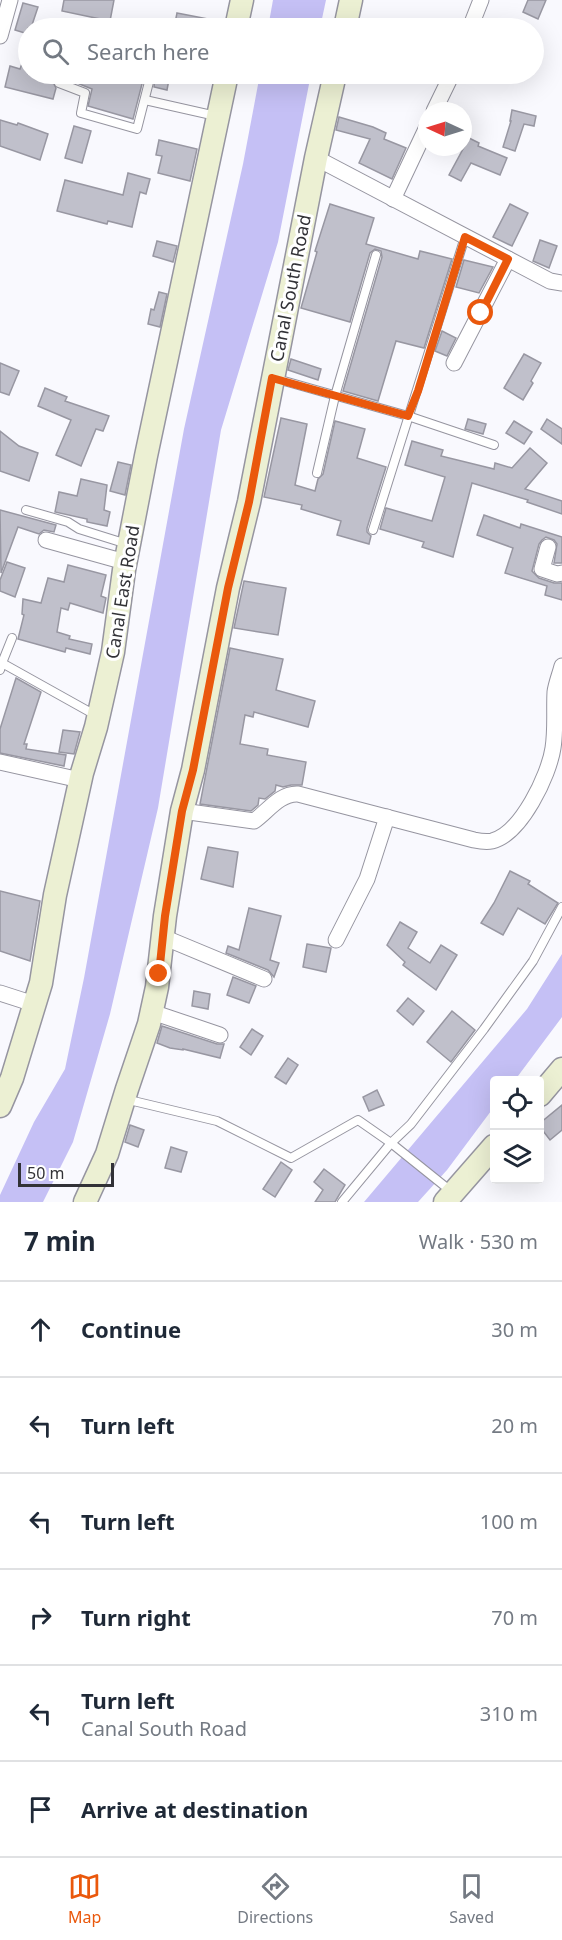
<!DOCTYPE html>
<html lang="en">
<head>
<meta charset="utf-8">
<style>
  body { margin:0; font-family:"Noto Sans",sans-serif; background:#f6f6f7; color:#1f2937 }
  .controls { position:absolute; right:18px; bottom:18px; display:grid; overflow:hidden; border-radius:6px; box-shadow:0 6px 24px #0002 }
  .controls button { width:54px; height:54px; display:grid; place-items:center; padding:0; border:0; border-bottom:2px solid #e0e1e3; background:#fff; color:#1f2937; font:30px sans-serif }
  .compass { position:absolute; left:418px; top:102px; width:54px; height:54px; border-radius:50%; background:#fff; box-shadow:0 6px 24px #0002; rotate:274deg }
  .scale { position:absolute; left:18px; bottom:15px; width:96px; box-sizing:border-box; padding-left:6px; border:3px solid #323237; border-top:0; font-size:16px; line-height:21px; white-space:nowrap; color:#323237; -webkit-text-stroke:4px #fff; paint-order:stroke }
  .stop { position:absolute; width:18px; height:18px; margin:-14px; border:4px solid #ea580c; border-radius:50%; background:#fff }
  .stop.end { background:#ea580c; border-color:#fff; box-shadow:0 2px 6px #0008 }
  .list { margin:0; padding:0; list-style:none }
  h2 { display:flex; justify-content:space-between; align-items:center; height:78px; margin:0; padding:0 24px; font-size:26px }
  h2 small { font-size:20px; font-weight:400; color:#747a83 }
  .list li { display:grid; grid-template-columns:39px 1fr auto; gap:18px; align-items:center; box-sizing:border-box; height:96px; padding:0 24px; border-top:2px solid #e0e1e3 }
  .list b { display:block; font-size:22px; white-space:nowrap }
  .list p { margin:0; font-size:20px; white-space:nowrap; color:#747a83 }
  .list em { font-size:20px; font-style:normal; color:#747a83 }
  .icon { flex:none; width:33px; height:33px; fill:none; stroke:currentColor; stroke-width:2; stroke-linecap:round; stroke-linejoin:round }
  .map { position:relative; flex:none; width:562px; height:1202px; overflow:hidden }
  .search { position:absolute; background:#fff; box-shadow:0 6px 24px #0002; left:18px; right:18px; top:18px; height:66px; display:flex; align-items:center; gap:15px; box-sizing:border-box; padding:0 21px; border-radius:33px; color:#747a83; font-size:22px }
  .sheet { height:654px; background:#fff }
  nav { display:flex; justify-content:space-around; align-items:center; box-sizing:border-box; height:84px; border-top:2px solid #e0e1e3; background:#fff; font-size:16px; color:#747a83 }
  nav a { display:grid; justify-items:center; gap:3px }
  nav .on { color:#ea580c }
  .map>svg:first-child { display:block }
  .water { fill:#c5c0f5 }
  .building { fill:#c0c0cb; stroke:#9897a2; stroke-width:1.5 }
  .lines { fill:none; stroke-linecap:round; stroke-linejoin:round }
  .lane-casing { stroke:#9695a0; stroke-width:10 }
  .street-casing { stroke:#9695a0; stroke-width:17 }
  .secondary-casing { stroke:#9695a0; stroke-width:25 }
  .lane { stroke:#fff; stroke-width:8 }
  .street { stroke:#fff; stroke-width:15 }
  .secondary { stroke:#ecf0d3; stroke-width:22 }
  .route { stroke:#ea580c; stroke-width:8 }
  .labels { text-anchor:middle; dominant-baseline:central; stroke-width:6; stroke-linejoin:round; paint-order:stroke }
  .street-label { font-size:18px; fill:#323237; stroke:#fff }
</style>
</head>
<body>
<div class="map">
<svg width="562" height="1202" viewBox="0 0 562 1202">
  <rect width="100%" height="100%" fill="#f9f9fe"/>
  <g class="water">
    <path d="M273 0H326L320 28H268Z"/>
    <path d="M260 74H311L278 242 221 430 158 808 110 1014 73 1142 43 1202H0V1195L34 1122 65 1069 84 978 184 429 243 164Z"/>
    <path d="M562 954V1017L515 1080H494V1107L447 1170 418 1202H364L527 1009Z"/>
  </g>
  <g class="building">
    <path d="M64 0H114L110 21 62 11Z"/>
    <path d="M528 0H546L538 19 523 12Z"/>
    <path d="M23 3 38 7 31 28H28V34L15 30Z"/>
    <path d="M177 13 224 22 223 28H174Z"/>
    <path d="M27 50H28V74L47 75V74H56L53 82 56 88 53 99 5 87 10 66 20 69Z"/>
    <path d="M68 74H133L142 84 133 119 88 106 92 89 67 79Z"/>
    <path d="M155 74H170L167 90 154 87Z"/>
    <path d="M512 110 536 116 534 126 524 124 515 151 503 147 511 121H510Z"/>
    <path d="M339 117 373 127 386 133 384 139 406 148 392 179 359 163 370 139 336 130Z"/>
    <path d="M0 120 17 125 18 123 48 134 40 160 0 146Z"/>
    <path d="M74 126 91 131 82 163 65 158Z"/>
    <path d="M469 138 479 143 478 146 507 158 500 175 471 163 461 181 449 175Z"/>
    <path d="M159 140 197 149 190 181 158 173 162 156 156 155Z"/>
    <path d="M128 173 150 179 146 194 140 192 132 227 108 221 107 224 57 211 65 180 123 195Z"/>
    <path d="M330 204 374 218 366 244 418 259 420 251 452 259 424 348 396 341 378 401 343 391 382 257 381 251 375 249 370 253 350 322 301 308 317 252 315 251Z"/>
    <path d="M510 204 528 213 512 246 493 237Z"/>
    <path d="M540 240 557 246 549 268 533 261Z"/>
    <path d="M157 241 177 246 173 262 153 256Z"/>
    <path d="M464 260 493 267 479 293 456 287Z"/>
    <path d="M159 292 167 294 160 327 148 324 151 309 154 310Z"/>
    <path d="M442 331 456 338 447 356 435 351Z"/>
    <path d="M524 354 541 363 531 381 533 383 523 400 504 388Z"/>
    <path d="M291 359 321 369 318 380 288 370Z"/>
    <path d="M0 363 19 371 9 395 0 392Z"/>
    <path d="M45 388 67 397 65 401 109 416 103 431 96 429 81 466 56 455 71 420 38 406Z"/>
    <path d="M281 418 307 424 295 485 315 491 318 479 323 474 335 421 365 429 357 458 386 467 367 528V532L371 536 369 544 337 535 341 521 301 509 302 505 264 497Z"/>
    <path d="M468 419 486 424 483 434 465 429Z"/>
    <path d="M547 419 562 429V444L541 429Z"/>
    <path d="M514 421 532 432 524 444 506 433Z"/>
    <path d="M0 431 19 446 38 453 29 481 0 471Z"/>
    <path d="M412 441 443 450 441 456 494 469 495 463 512 468 530 448 547 463 525 489 562 501V514L527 502 528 500 472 483 453 557 422 547 424 542 380 529 386 508 432 521 445 477 405 465Z"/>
    <path d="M118 462 131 465 125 495 110 491Z"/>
    <path d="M81 479 107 485 104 510 110 512 107 526 87 522V519L55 512 59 492 77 496Z"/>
    <path d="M0 510 56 525 54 532 44 530 39 534 18 527 1 573Z"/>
    <path d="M484 515 520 528 521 524 562 537V563H554L557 544 554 540 546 537 542 540 539 544 532 571 539 578 554 583H562V600L545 595 547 586 505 573 513 548 477 535Z"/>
    <path d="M7 562 25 568 15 597 0 591V580Z"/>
    <path d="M68 565 106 575 101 596 106 598 103 613 70 603 68 610 61 608 57 632 70 636 69 639 92 644 90 654 66 648 65 652 18 639 24 615 22 614 23 599 41 603 48 578 64 582Z"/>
    <path d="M244 581 286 588 278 635 234 628Z"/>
    <path d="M230 648 283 659 276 690 315 701 308 727 254 712 253 717 245 715 240 744 268 749 267 755 306 762 302 785H291L283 787 276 785 275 791 265 799 259 798 258 805 251 811 200 804Z"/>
    <path d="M16 678 41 692 24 744H27L26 749 66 755 64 766 0 753V729Z"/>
    <path d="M63 730 80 732 74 754 59 752Z"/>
    <path d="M208 847 238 852 233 887 201 879Z"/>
    <path d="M510 871 530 881 528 884 558 903 545 924 518 908 503 935 481 923 494 903Z"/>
    <path d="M0 891 40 901 30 961 0 951Z"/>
    <path d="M249 908 281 916 270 960 279 963 274 977 268 970 226 953 228 946 239 950Z"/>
    <path d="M400 922 417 932 408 948 430 963 441 945 457 955 436 990 403 965 405 962 387 945Z"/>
    <path d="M307 944 331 948 326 972 303 967Z"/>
    <path d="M233 977 256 986 249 1003 227 995Z"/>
    <path d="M194 991 210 994 208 1009 192 1006Z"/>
    <path d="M408 998 424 1011 413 1025 397 1011Z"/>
    <path d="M452 1011 475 1030 451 1062 427 1042Z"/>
    <path d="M162 1026 217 1044H224L220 1058 183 1049V1050L170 1048 157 1043Z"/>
    <path d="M252 1029 263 1036 251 1055 240 1047Z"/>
    <path d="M288 1058 298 1065 286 1084 275 1077Z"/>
    <path d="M377 1090 384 1105 369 1111 363 1097Z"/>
    <path d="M562 1105V1130L550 1140 540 1127V1123Z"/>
    <path d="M130 1125 144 1130 138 1147 125 1142Z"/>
    <path d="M171 1147 187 1152 181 1172 165 1168Z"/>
    <path d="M281 1162 292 1170 275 1197 263 1189Z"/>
    <path d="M324 1169 345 1185 335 1202H315L323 1190 314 1182Z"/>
  </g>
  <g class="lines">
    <g class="lane-casing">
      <g id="lane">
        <path d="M62 74 59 83 85 93 81 113 137 129 149 82 143 74"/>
        <path d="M145 100 216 116"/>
        <path d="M277 379 408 416 494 445"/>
        <path d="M317 473 335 396 376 255"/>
        <path d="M26 510 68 522 79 529 127 544"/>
        <path d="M373 530C403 432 435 335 465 237"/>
        <path d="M0 662 2 663 12 638"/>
        <path d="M0 670 2 663 97 716"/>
        <path d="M125 1099 217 1121 291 1158 358 1120 391 1143 452 1192"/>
        <path d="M342 1202 391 1143 411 1124 484 1029 533 961 562 907"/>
      </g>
    </g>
    <g class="street-casing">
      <g id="street">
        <path d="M470 28 481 0"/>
        <path d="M0 36 10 0"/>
        <path d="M434 111 452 74"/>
        <path d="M316 158 550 281 562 283"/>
        <path d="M393 199 427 127"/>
        <path d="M454 363 508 259"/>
        <path d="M46 540 125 562"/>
        <path d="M548 547 542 569 557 574 562 573"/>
        <path d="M0 762 80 780"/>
        <path d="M182 811 254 821C267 812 280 793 298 794L474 840C479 841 487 842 492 841 521 834 549 775 553 748 556 729 554 711 555 692 556 684 560 674 562 666"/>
        <path d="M163 937 264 979"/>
        <path d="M336 940 367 879 387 817"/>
        <path d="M0 993 34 1004"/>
        <path d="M152 1012 220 1035"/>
      </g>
    </g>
    <g class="secondary-casing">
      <g id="secondary">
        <path d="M236 28 242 0"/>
        <path d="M345 28 351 0"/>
        <path d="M540 1095 562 1069"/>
        <path d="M0 1106 12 1078 41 983 55 895 82 773 96 727 113 652 124 570 146 456 227 74"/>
        <path d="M85 1202 107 1154 127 1089 149 1024 157 987 165 916 182 811 193 770 228 588 249 502 316 158 335 74"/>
        <path d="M445 1202 494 1146"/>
      </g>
    </g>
    <use href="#lane" class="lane"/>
    <use href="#street" class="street"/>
    <use href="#secondary" class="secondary"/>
  </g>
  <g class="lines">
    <path class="route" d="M159 974 165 916 182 811 193 770 228 588 249 502 272 378 408 416 418 391 465 237 508 259 481 313"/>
  </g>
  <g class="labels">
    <g class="street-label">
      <text transform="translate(290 288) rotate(-79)">Canal South Road</text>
      <text transform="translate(122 592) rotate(-81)">Canal East Road</text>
    </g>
  </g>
</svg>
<div class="controls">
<button><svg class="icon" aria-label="locate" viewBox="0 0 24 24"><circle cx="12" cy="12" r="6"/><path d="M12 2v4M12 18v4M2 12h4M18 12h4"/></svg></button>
<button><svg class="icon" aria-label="layers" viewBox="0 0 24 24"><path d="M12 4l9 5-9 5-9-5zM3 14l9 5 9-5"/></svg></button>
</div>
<svg class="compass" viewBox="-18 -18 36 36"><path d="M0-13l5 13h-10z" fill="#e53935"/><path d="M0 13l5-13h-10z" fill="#747a83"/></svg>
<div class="scale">50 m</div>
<div class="stop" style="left:481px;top:313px"></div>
<div class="stop end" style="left:159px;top:974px"></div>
<div class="search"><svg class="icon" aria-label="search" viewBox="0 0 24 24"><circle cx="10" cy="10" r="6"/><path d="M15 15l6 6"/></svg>Search here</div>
</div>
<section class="sheet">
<h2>7 min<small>Walk · 530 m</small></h2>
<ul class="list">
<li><svg class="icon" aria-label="ahead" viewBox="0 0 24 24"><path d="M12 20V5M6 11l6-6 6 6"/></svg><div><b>Continue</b></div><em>30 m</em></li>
<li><svg class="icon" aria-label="left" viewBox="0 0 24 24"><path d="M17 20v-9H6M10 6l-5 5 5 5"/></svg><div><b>Turn left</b></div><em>20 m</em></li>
<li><svg class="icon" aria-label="left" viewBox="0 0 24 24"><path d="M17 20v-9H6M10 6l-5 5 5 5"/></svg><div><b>Turn left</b></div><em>100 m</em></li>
<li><svg class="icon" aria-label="right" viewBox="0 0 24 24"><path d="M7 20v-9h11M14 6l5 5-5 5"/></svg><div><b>Turn right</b></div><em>70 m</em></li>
<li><svg class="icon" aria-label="left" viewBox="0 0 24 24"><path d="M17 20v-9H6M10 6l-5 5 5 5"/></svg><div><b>Turn left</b><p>Canal South Road</p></div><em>310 m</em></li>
<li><svg class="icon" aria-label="arrive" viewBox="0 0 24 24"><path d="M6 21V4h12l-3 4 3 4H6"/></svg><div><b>Arrive at destination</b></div></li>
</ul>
</section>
<nav>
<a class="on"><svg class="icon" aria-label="map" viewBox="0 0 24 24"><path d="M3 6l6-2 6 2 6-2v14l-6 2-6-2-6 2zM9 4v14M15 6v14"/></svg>Map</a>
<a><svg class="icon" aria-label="directions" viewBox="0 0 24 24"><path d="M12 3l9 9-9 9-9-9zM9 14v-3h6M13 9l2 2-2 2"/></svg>Directions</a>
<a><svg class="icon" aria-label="saved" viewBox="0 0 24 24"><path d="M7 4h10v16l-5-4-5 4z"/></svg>Saved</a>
</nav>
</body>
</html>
